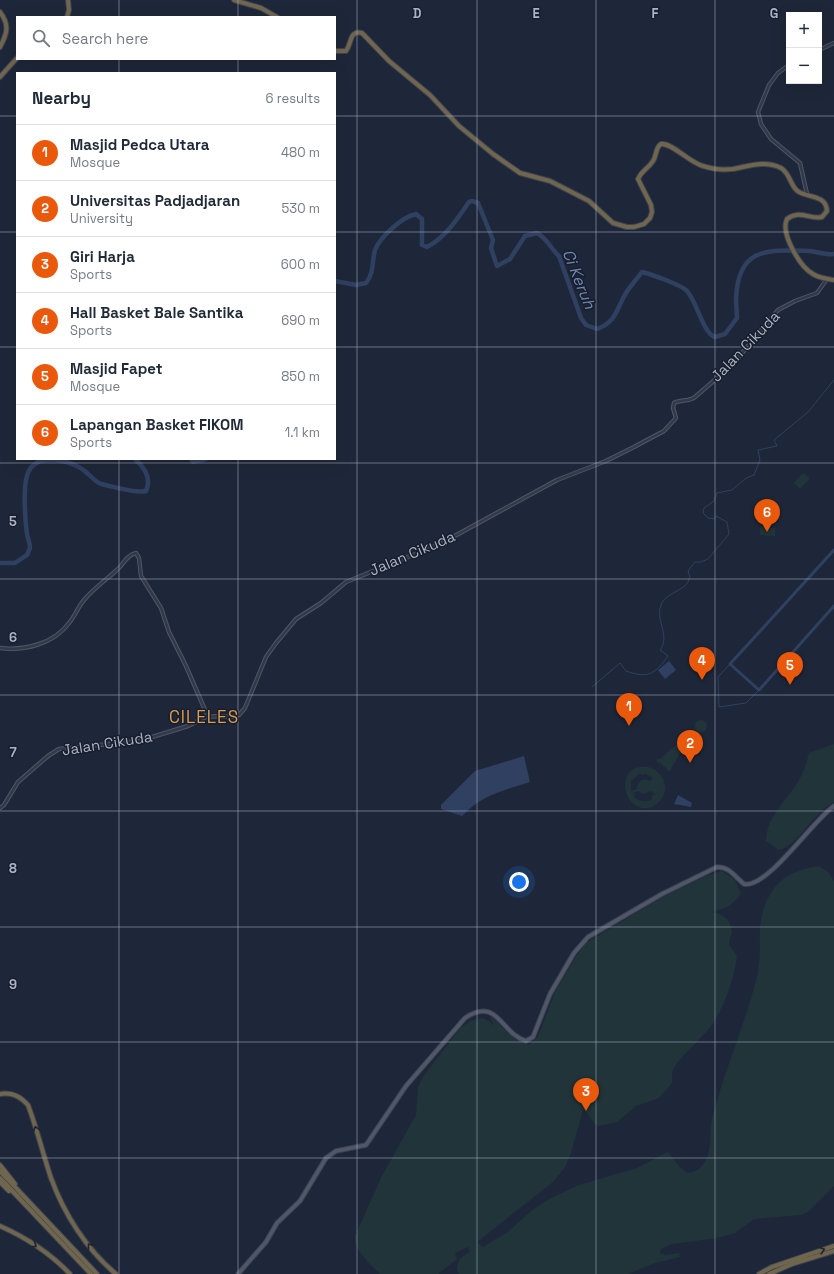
<!DOCTYPE html>
<html lang="en">
<head>
<meta charset="utf-8">
<style>
  body { margin:0; font-family:"Space Grotesk",sans-serif; background:#f6f6f7; color:#1f2937 }
  .controls { position:absolute; right:12px; top:12px; display:grid; overflow:hidden; border-radius:0px; box-shadow:0 4px 16px #0002 }
  .controls button { width:36px; height:36px; display:grid; place-items:center; padding:0; border:0; border-bottom:1px solid #e0e1e3; background:#fff; color:#1f2937; font:20px sans-serif }
  .you { position:absolute; left:519px; top:882px; width:14px; height:14px; margin:-10px; border:3px solid #fff; border-radius:50%; background:#1a73e8; box-shadow:0 0 0 6px #1a73e833 }
  .badge { display:grid; place-items:center; width:26px; height:26px; border-radius:50%; background:#ea580c; color:#fff; font-size:13px; font-weight:700 }
  .pin { position:absolute; translate:-50% -33px; filter:drop-shadow(0 1px 2px #0008) }
  .pin::after { content:''; position:absolute; top:21px; width:14px; height:12px; background:inherit; clip-path:polygon(0 0,100% 0,50% 100%) }
  .list { margin:0; padding:0; list-style:none }
  h2 { display:flex; justify-content:space-between; align-items:center; height:52px; margin:0; padding:0 16px; font-size:17px }
  h2 small { font-size:13px; font-weight:400; color:#747a83 }
  .list li { display:grid; grid-template-columns:26px 1fr auto; gap:12px; align-items:center; box-sizing:border-box; height:56px; padding:0 16px; border-top:1px solid #e0e1e3 }
  .list b { display:block; font-size:15px; white-space:nowrap }
  .list p { margin:0; font-size:13px; white-space:nowrap; color:#747a83 }
  .list em { font-size:13px; font-style:normal; color:#747a83 }
  .icon { flex:none; width:22px; height:22px; fill:none; stroke:currentColor; stroke-width:2; stroke-linecap:round; stroke-linejoin:round }
  .map { position:relative; flex:none; width:834px; height:1274px; overflow:hidden }
  .search { position:absolute; background:#fff; box-shadow:0 4px 16px #0002; left:16px; top:16px; width:320px; height:44px; display:flex; align-items:center; gap:10px; box-sizing:border-box; padding:0 14px; border-radius:0px; color:#747a83; font-size:15px }
  .panel { position:absolute; background:#fff; box-shadow:0 4px 16px #0002; left:16px; top:72px; width:320px; height:388px; border-radius:0px }
  .map>svg:first-child { display:block }
  .green { fill:#20343a; fill-rule:evenodd }
  .water { fill:#2f4061 }
  .lines { fill:none; stroke-linecap:round; stroke-linejoin:round }
  .stream { stroke:#2f4061; stroke-width:1 }
  .canal { stroke:#2f4061; stroke-width:3 }
  .river { stroke:#2f4061; stroke-width:4.5 }
  .minor-casing { stroke:#4f5667; stroke-width:4.5 }
  .major-casing { stroke:#3b4252; stroke-width:5.5 }
  .highway-casing { stroke:#3c4353; stroke-width:6 }
  .minor { stroke:#323949; stroke-width:2.5 }
  .major { stroke:#4f5769; stroke-width:3.5 }
  .highway { stroke:#70664e; stroke-width:4 }
  .oneway { stroke:#202530 }
  .grid { fill:none; stroke:#acb3c6; stroke-width:1; stroke-opacity:0.55 }
  .labels { text-anchor:middle; dominant-baseline:central; stroke-width:3; stroke-linejoin:round; paint-order:stroke }
  .street-label { font-size:15px; fill:#acb3c6; stroke:#171e2d }
  .water-label { font-size:16px; font-style:italic; fill:#7186b1; stroke:#171e2d }
  .quarter-label { font-size:17px; letter-spacing:1px; fill:#dc9c51; stroke:#171e2d }
  .grid-label { font-size:13px; text-anchor:middle; font-weight:bold; fill:#acb3c6; stroke:#171e2d; stroke-width:3; stroke-linejoin:round; paint-order:stroke }
</style>
</head>
<body>
<div class="map">
<svg width="834" height="1274" viewBox="0 0 834 1274">
  <rect width="100%" height="100%" fill="#1e2739"/>
  <g class="green">
    <path d="M803 473 810 478 800 489 794 483Z"/>
    <path d="M760 527 775 528V536L760 535Z"/>
    <circle cx="701" cy="726" r="6"/>
    <path d="M692 731 670 771H667L668 770 659 762 657 763V759H660Z"/>
    <path d="M834 744V802C813 812 798 846 779 850L766 841C766 817 788 799 799 780 804 771 807 762 809 753Z"/>
    <path d="M648 767C664 771 672 791 658 803 628 827 607 763 648 767ZM640 773 642 775 646 774 653 778 650 781C643 777 637 781 637 789L631 791V781ZM638 791 643 794 651 791 655 794 652 796V800C645 802 640 802 634 797L635 794 632 793Z"/>
    <path d="M818 866 828 872 834 881V1186L808 1212 801 1215 754 1219 735 1233 717 1238 672 1244 661 1249 660 1253 666 1255 679 1253 680 1257 655 1263 628 1274H459L457 1270C457 1260 462 1256 470 1252L468 1247 455 1253 457 1259 438 1274H380C371 1264 353 1250 355 1236L382 1176 416 1115 418 1087 423 1077 461 1027 471 1021 482 1018 489 1021 494 1026 490 1016C503 1026 513 1042 529 1045L538 1037 555 992 577 955 586 943 665 896 706 876 722 871 735 880 741 894C729 908 728 907 712 912 724 915 731 919 732 933 726 948 730 944 737 956 734 979 723 1012 708 1030 698 1041 686 1052 676 1064L672 1072V1083L659 1098 636 1106 617 1122 598 1126C591 1122 589 1112 583 1110L571 1153 565 1167 553 1182 477 1242 483 1247 508 1232 531 1211 551 1198 579 1185 637 1168 668 1152 679 1166 686 1172C693 1174 701 1169 704 1163 713 1151 709 1133 712 1119 724 1071 745 1025 757 977 765 943 751 920 775 887 785 874 802 869 818 866Z"/>
  </g>
  <g class="water">
    <path d="M669 661 676 670 665 679 658 670Z"/>
    <path d="M524 756 530 782C502 791 483 794 462 816L441 809V805L475 771Z"/>
    <path d="M678 795 692 803 691 807 674 804Z"/>
  </g>
  <g class="lines">
    <g class="stream">
      <path d="M730 664 718 677 719 707 746 703 759 690"/>
      <path d="M592 687 620 663 626 671C648 679 655 674 668 656L660 650C670 637 657 622 660 608 663 591 687 593 690 577L688 571 695 562H701L708 559 729 534 727 522 716 516 714 519 708 518 703 513 704 508 714 501 717 493 732 490 746 478 754 475 760 460 758 450 777 446 774 440 808 412 834 380"/>
    </g>
    <path class="canal" d="M834 550 730 664 759 690 834 606"/>
    <g class="river">
      <path d="M335 281 356 285 366 283C374 274 372 260 375 250 380 237 402 217 416 214L422 219V245L427 247C446 237 457 219 469 202L472 201 478 203 493 240 491 248 497 266 510 259 525 236 537 233C548 239 550 248 559 256L581 318 586 325 597 329C617 322 617 307 626 293 631 285 637 279 642 272 650 274 682 285 687 291 697 302 703 333 715 337L725 334 737 318C737 312 736 306 736 299 738 246 768 250 810 251 818 252 826 255 834 254"/>
      <path d="M191 459 193 462 206 459"/>
      <path d="M0 563H15L27 555 30 548C30 543 28 539 27 534 25 520 23 488 27 476 33 452 68 459 82 469 89 473 93 481 101 484 112 486 136 494 146 491 152 478 144 467 135 459"/>
    </g>
    <g class="minor-casing">
      <g id="minor">
        <path d="M819 50 834 43"/>
        <path d="M789 65 778 73 769 85 758 112 761 124 771 139 800 163 807 194"/>
        <path d="M0 648C24 651 54 644 69 623 75 616 78 607 84 600 94 588 107 579 118 569 124 563 127 555 136 553L139 558 141 576 161 608 169 632 186 666 208 717"/>
        <path d="M0 808 4 805 18 782 48 756 59 749 139 741 188 726 206 717 219 716 232 717 239 715 245 708 266 657 276 643 296 619 321 603 346 582 440 544 557 480 606 461 634 447 664 431 676 418 673 408 674 403C681 399 689 402 695 397L732 365 778 310 795 301 817 293 827 279"/>
      </g>
    </g>
    <g class="major-casing">
      <path id="major" d="M238 1274 266 1242 277 1223 300 1201 326 1158 336 1151 366 1145 406 1086 465 1018C498 996 501 1034 526 1041L533 1037 550 994 574 953 588 937 662 894 717 867C730 867 734 876 744 884 767 889 813 820 834 806"/>
    </g>
    <g class="highway-casing">
      <g id="highway">
        <path d="M234 0 261 8 277 17"/>
        <path d="M0 12C10 25 7 34 0 47"/>
        <path d="M67 17 69 10 68 0"/>
        <path d="M335 51H346C352 43 349 30 362 33L389 61 430 95 459 126 493 154 520 173 550 181 589 201 613 223 627 227H634L644 224 650 218 652 212 651 205 638 179C642 170 648 169 653 161 657 155 655 148 661 144 671 142 690 163 703 166 712 169 724 170 733 169 750 166 765 160 781 168 791 174 790 187 799 192 810 198 826 195 827 211L822 217C810 220 800 209 787 219 780 233 800 267 813 274 819 278 827 279 834 280"/>
        <path d="M0 77 17 58"/>
        <path d="M0 1094C12 1092 20 1096 28 1105 37 1129 43 1154 51 1178 64 1214 87 1250 116 1274"/>
        <path d="M0 1165 15 1184"/>
        <path d="M0 1171 97 1274"/>
        <path d="M0 1178 91 1274"/>
        <path d="M0 1182 9 1191"/>
        <path d="M0 1226C25 1237 51 1254 70 1274"/>
        <path d="M759 1274 772 1267 834 1246"/>
        <path d="M769 1274 792 1264 834 1251"/>
      </g>
    </g>
    <use href="#minor" class="minor"/>
    <use href="#major" class="major"/>
    <use href="#highway" class="highway"/>
  </g>
  <defs><path id="oneway-chevron" d="M-2-3.5L2.5 0L-2 3.5" fill="none" stroke-width="1.6" stroke-linecap="round" stroke-linejoin="round"/></defs>
  <g class="oneway">
    <use href="#oneway-chevron" transform="translate(36 1129) rotate(-106)"/>
    <use href="#oneway-chevron" transform="translate(34 1245) rotate(33)"/>
    <use href="#oneway-chevron" transform="translate(90 1246) rotate(-127)"/>
    <use href="#oneway-chevron" transform="translate(822 1250) rotate(-17)"/>
  </g>
  <path class="grid" d="M119 0V17M238 0V17M357 0V1274M477 0V1274M596 0V1274M715 0V1274M119 59V73M238 59V73M0 116H17M335 116H834M0 232H17M335 232H834M0 347H17M335 347H834M119 459V1274M238 459V1274M0 463H834M0 579H834M0 695H834M0 811H834M0 927H834M0 1042H834M0 1158H834"/>
  <g class="labels">
    <g class="street-label">
      <text transform="translate(745 346) rotate(-46)">Jalan Cikuda</text>
      <text transform="translate(412 553) rotate(-23)">Jalan Cikuda</text>
      <text transform="translate(107 743) rotate(-9)">Jalan Cikuda</text>
    </g>
    <g class="water-label">
      <text transform="translate(579 279) rotate(68)">Ci Keruh</text>
    </g>
    <g class="quarter-label">
      <text x="204" y="717">CILELES</text>
    </g>
  </g>
  <g class="grid-label">
    <text x="417" y="18">D</text>
    <text x="536" y="18">E</text>
    <text x="655" y="18">F</text>
    <text x="774" y="18">G</text>
    <text x="13" y="526">5</text>
    <text x="13" y="642">6</text>
    <text x="13" y="757">7</text>
    <text x="13" y="873">8</text>
    <text x="13" y="989">9</text>
  </g>
</svg>
<div class="controls">
<button>+</button>
<button>−</button>
</div>
<div class="you"></div>
<div class="pin badge" style="left:629px;top:726px">1</div>
<div class="pin badge" style="left:690px;top:763px">2</div>
<div class="pin badge" style="left:586px;top:1111px">3</div>
<div class="pin badge" style="left:702px;top:680px">4</div>
<div class="pin badge" style="left:790px;top:685px">5</div>
<div class="pin badge" style="left:767px;top:532px">6</div>
<div class="search"><svg class="icon" aria-label="search" viewBox="0 0 24 24"><circle cx="10" cy="10" r="6"/><path d="M15 15l6 6"/></svg>Search here</div>
<section class="panel">
<h2>Nearby<small>6 results</small></h2>
<ul class="list">
<li><span class="badge">1</span><div><b>Masjid Pedca Utara</b><p>Mosque</p></div><em>480 m</em></li>
<li><span class="badge">2</span><div><b>Universitas Padjadjaran</b><p>University</p></div><em>530 m</em></li>
<li><span class="badge">3</span><div><b>Giri Harja</b><p>Sports</p></div><em>600 m</em></li>
<li><span class="badge">4</span><div><b>Hall Basket Bale Santika</b><p>Sports</p></div><em>690 m</em></li>
<li><span class="badge">5</span><div><b>Masjid Fapet</b><p>Mosque</p></div><em>850 m</em></li>
<li><span class="badge">6</span><div><b>Lapangan Basket FIKOM</b><p>Sports</p></div><em>1.1 km</em></li>
</ul>
</section>
</div>
</body>
</html>
